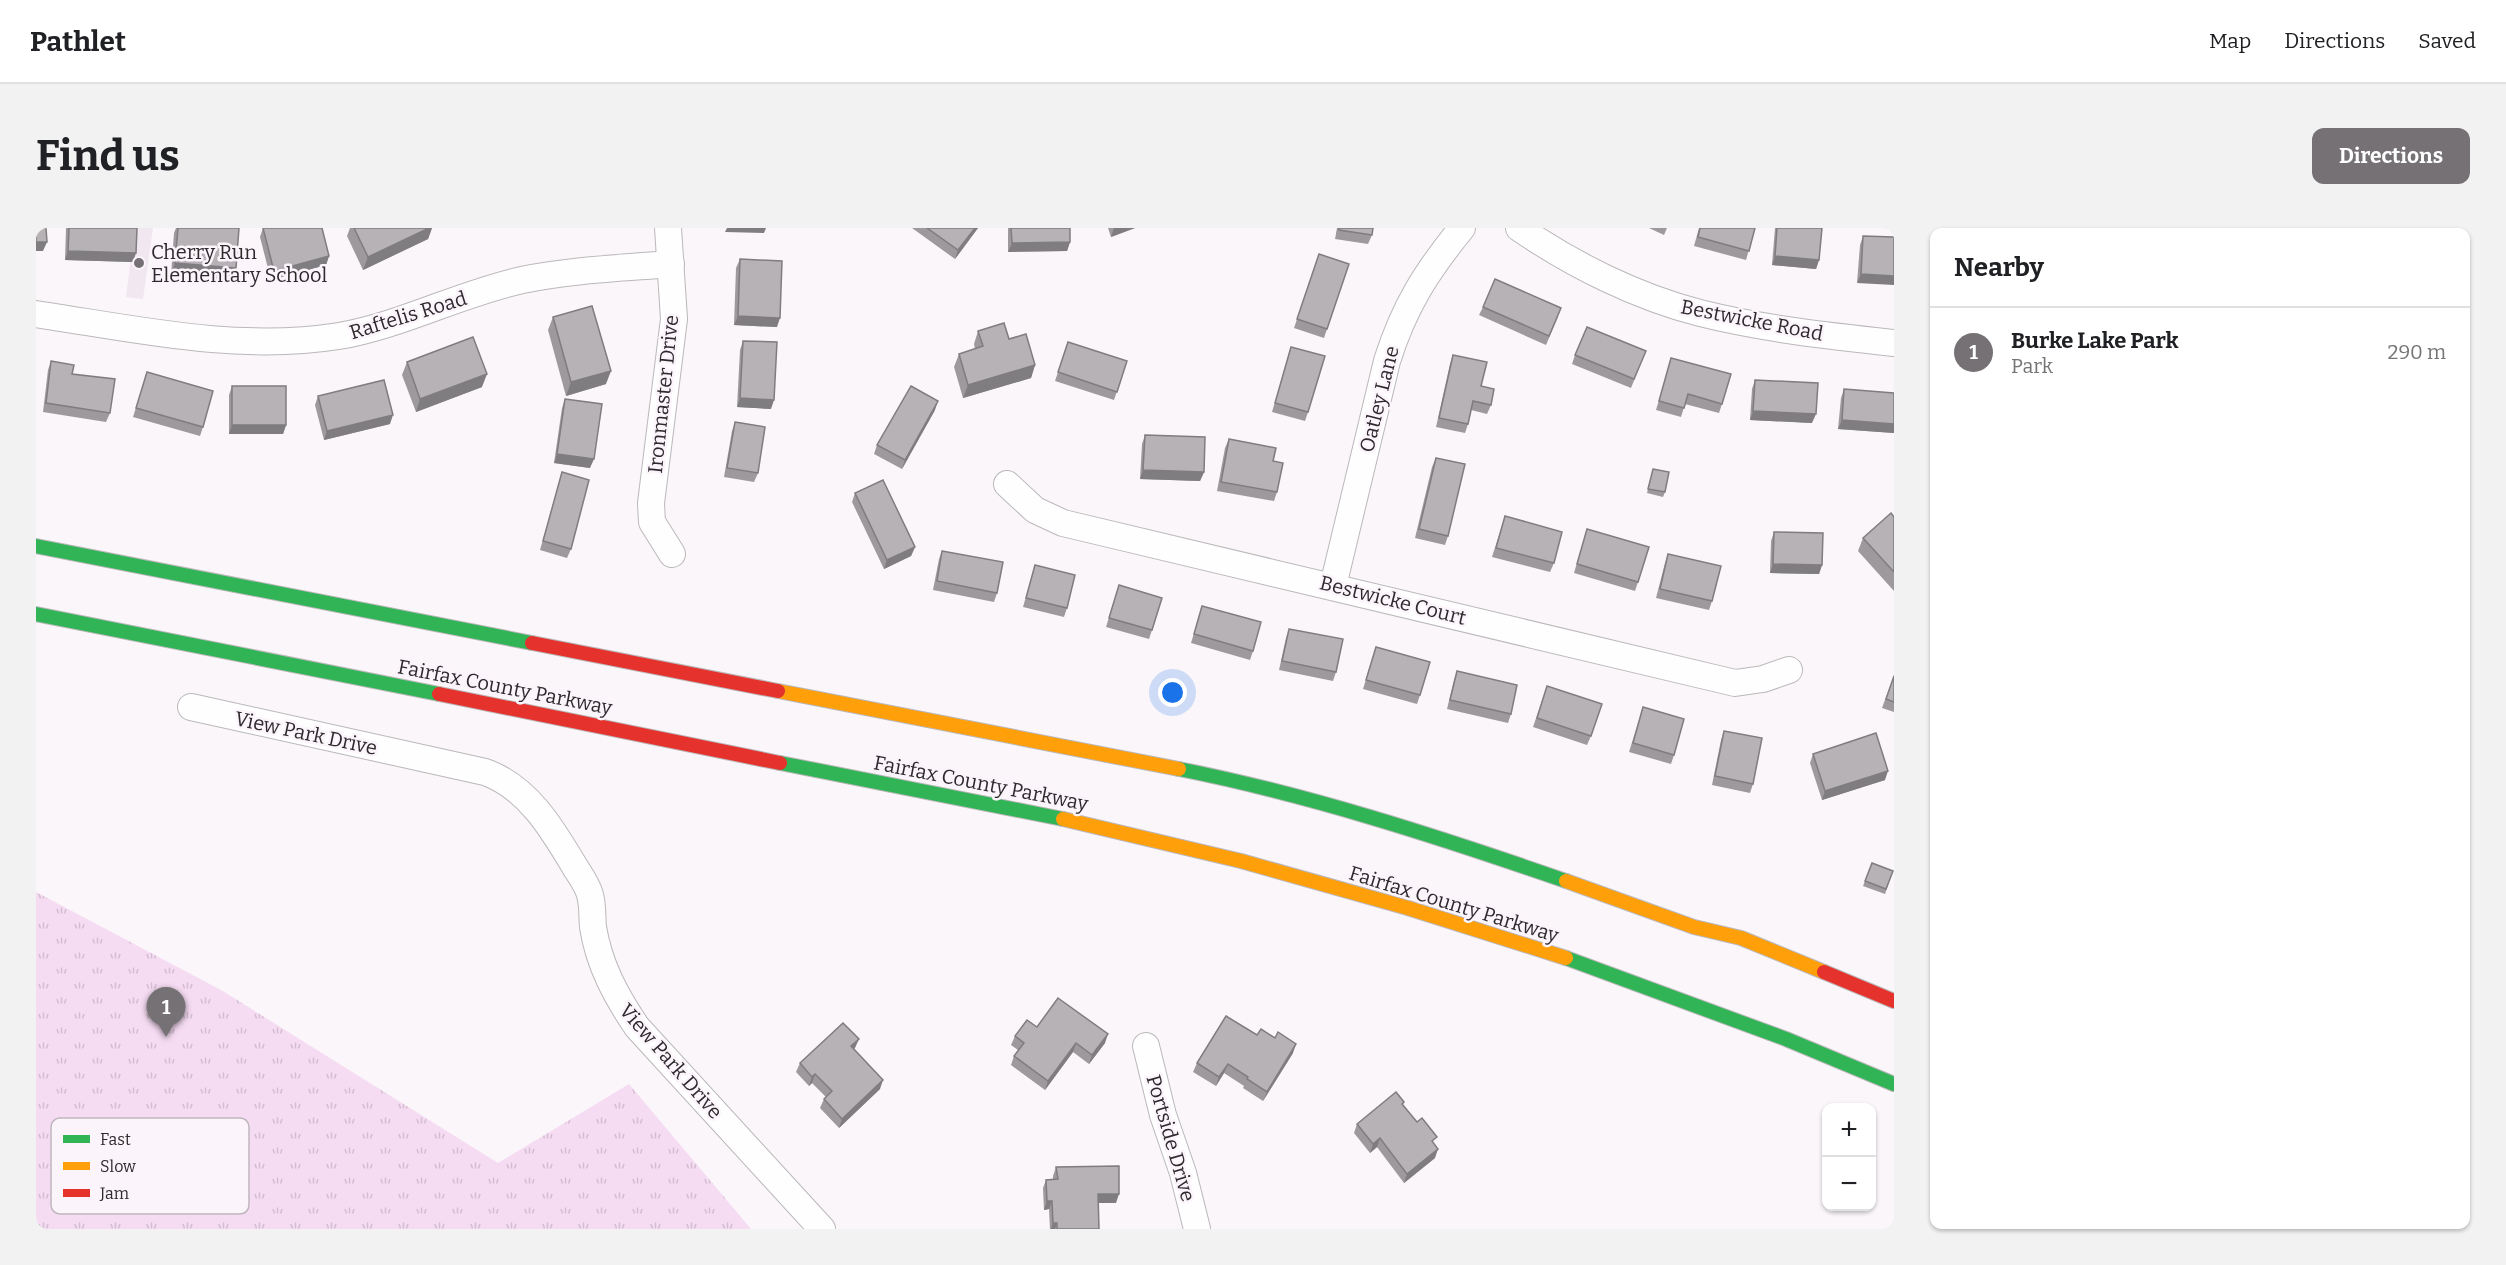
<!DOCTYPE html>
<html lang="en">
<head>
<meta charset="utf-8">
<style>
  body { margin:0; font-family:Bitter,serif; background:#f2f2f2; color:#202124 }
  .controls { position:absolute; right:18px; bottom:18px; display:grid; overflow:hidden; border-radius:12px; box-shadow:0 2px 4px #0004 }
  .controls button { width:54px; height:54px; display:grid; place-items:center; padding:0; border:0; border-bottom:2px solid #e0e0e0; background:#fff; color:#202124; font:30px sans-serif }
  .you { position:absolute; left:1137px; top:465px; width:21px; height:21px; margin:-15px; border:4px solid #fff; border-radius:50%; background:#1a73e8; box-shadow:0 0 0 9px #1a73e833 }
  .badge { display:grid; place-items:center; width:39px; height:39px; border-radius:50%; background:#757174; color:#fff; font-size:20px; font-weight:700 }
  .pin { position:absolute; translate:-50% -50px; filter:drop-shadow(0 2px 3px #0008) }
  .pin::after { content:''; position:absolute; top:32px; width:21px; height:18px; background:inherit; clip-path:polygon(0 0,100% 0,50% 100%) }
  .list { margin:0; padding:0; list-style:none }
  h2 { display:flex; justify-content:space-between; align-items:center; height:78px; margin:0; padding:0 24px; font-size:26px }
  h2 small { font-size:20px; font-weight:400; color:#757577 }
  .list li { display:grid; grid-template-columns:39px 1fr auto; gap:18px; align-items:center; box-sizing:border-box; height:90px; padding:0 24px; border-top:2px solid #e0e0e0 }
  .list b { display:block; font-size:22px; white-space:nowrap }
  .list p { margin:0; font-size:20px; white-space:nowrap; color:#757577 }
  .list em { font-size:20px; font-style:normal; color:#757577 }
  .map { position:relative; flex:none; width:1858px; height:1001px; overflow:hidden; border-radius:12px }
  header { display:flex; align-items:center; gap:36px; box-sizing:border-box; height:84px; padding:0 30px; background:#fff; border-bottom:2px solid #e0e0e0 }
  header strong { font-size:28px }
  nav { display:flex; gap:33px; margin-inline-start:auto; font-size:21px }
  .intro { display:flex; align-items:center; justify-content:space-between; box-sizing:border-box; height:144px; padding:0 36px }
  h1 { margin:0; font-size:42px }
  .button { padding:15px 27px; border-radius:12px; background:#757174; color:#fff; font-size:21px; font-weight:700 }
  main { display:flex; gap:36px; padding:0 36px }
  aside { flex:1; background:#fff; border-radius:12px; box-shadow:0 2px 4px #0004 }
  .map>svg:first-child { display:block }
  .built { fill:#f0e7f0 }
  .park { fill:url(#park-tufts) }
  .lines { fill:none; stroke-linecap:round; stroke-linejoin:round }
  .street-casing { stroke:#bbb8bb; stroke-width:28 }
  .fast-casing { stroke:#bbb8bb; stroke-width:16 }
  .slow-casing { stroke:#bbb8bb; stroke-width:16 }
  .jam-casing { stroke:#bbb8bb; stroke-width:16 }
  .street { stroke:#fefefe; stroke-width:26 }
  .fast { stroke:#30b455; stroke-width:14 }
  .slow { stroke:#ff9f0a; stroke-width:14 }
  .jam { stroke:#e5322d; stroke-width:14 }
  .wall { fill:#9d999c }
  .shaded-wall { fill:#7f7d7f }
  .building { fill:#b6b2b5; stroke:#7f7d7f; stroke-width:1.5 }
  .poi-dot { fill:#757174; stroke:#fcf4fb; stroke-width:2 }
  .labels { text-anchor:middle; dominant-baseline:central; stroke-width:5; stroke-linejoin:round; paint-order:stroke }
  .poi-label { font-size:20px; fill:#2d2a2c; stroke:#fcf4fb; text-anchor:start }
  .street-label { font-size:20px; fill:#2d2a2c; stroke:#fcf4fb }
  .key { fill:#fcf4fb; stroke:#beb7bd; stroke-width:1.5 }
  .key-label { font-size:16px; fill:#2d2a2c }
</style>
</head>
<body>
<header>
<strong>Pathlet</strong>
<nav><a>Map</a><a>Directions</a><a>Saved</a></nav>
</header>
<div class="intro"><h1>Find us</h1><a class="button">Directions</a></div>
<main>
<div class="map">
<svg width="1858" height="1001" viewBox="0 0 1858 1001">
  <defs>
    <pattern id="park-tufts" width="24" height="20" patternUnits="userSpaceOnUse" patternTransform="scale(1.5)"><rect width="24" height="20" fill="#f6dcf3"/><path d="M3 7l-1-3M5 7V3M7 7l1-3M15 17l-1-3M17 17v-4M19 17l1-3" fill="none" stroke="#d3bdd0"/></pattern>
  </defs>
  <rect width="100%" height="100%" fill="#faf6fa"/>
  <path class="built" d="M99 0H117L107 71 90 69Z"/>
  <path class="park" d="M0 664 185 762 462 935 593 856 715 1001H0Z"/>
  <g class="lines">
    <g class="street-casing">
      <g id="street">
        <path d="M632 0 638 91 615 275 616 294 636 326"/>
        <path d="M1483 0C1537 37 1601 69 1664 85 1728 101 1793 108 1858 115"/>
        <path d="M0 86C100 101 201 124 303 108 366 97 423 66 486 52 535 42 586 40 635 36"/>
        <path d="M971 256 999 282 1027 295 1699 455 1727 451 1753 442"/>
        <path d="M1297 358 1351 133C1368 79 1390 44 1426 0"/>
        <path d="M155 479 449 544C492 559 517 602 539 639 544 647 552 658 554 667 557 677 556 689 557 699 563 737 580 768 601 799L786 1001"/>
        <path d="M1110 818 1127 887 1147 945 1161 1001"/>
      </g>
    </g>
    <g class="fast-casing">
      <g id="fast">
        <path d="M0 318 496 415"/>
        <path d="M0 386 403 466"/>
        <path d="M744 535 1027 591"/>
        <path d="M1143 541C1274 567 1403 609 1530 653"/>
        <path d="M1530 730 1750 811 1858 856"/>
      </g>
    </g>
    <g class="slow-casing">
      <g id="slow">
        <path d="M742 463 1143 541"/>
        <path d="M1027 591 1205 633 1372 680 1530 730"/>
        <path d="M1530 653 1658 699 1705 710 1788 744"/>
      </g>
    </g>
    <g class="jam-casing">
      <g id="jam">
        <path d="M496 415 742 463"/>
        <path d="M403 466 744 535"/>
        <path d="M1788 744 1858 773"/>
      </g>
    </g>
    <use href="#street" class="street"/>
    <use href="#fast" class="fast"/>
    <use href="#slow" class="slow"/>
    <use href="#jam" class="jam"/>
  </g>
  <g class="wall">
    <path d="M30 0H101L97 34 29 32Z"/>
    <path d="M140 0H203L200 40 195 53 135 48 138 5Z"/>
    <path d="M227 0 293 28 290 37 235 52 224 9Z"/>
    <path d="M314 0H396L392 11 327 42 311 8Z"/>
    <path d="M876 0H942L919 31Z"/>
    <path d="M972 0H1034V14L1031 23 972 24Z"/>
    <path d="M1072 0H1099L1075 9Z"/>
    <path d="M1301 0H1337L1336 7 1332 16 1299 11Z"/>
    <path d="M1613 0H1631L1628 7Z"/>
    <path d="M1663 0H1719L1710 32 1658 18Z"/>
    <path d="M1739 0H1786L1783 32 1780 41 1736 37Z"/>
    <path d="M1827 8 1858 9 1821 55 1824 17Z"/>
    <path d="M1283 26 1291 101 1288 110 1258 100Z"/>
    <path d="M704 31 741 99 698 97 700 40Z"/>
    <path d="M1447 79 1522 89 1510 117 1443 87Z"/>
    <path d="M517 89 570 156 530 168 512 102Z"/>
    <path d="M942 103 973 111 999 137 995 150 927 170 918 139 923 126 939 121 938 116Z"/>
    <path d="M707 113 735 181 701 179 704 122Z"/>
    <path d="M1032 114 1091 133 1078 172 1019 153Z"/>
    <path d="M1255 119 1272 184 1269 193 1236 184Z"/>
    <path d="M1610 123 1595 160 1536 136 1539 127Z"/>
    <path d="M1417 127 1445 158 1455 177 1451 186 1435 182 1432 196 1429 205 1400 199 1414 136Z"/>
    <path d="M1635 130 1686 176 1683 185 1649 176 1645 189 1620 182Z"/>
    <path d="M15 133 36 146 74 185 70 194 7 184 12 142Z"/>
    <path d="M371 134 446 159 380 184 366 147Z"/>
    <path d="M111 144 167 199 164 208 97 189Z"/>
    <path d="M1719 152 1776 195 1714 192 1716 161Z"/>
    <path d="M196 158 250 197 247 206H193V167Z"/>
    <path d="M1808 161 1858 165V205L1802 201 1805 170Z"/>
    <path d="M282 168 354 196 288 212 279 177Z"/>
    <path d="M529 171 554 240 518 235 526 180Z"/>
    <path d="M899 182 866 241 838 226 841 217Z"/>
    <path d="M699 194 722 245 718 254 688 249 696 203Z"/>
    <path d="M1109 207 1168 244 1164 253 1104 251 1106 216Z"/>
    <path d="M1193 211 1237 233 1241 264 1238 273 1181 263 1189 220Z"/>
    <path d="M1400 230 1412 308 1409 317 1379 310 1396 239Z"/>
    <path d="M1617 241 1629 264 1627 269 1611 265Z"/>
    <path d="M526 244 535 321 531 330 504 322Z"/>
    <path d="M819 265 879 319 875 328 848 341 816 274Z"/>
    <path d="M1469 288 1518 335 1514 344 1456 329Z"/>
    <path d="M1858 289V363L1822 323 1827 310Z"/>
    <path d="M1551 301 1602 354 1599 363 1538 345Z"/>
    <path d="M1738 304 1786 337 1783 346 1734 345 1735 313Z"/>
    <path d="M906 323 961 365 958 374 897 362 903 331Z"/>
    <path d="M1632 326 1676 373 1673 382 1620 370 1629 335Z"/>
    <path d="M999 337 1031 380 1028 389 987 379Z"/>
    <path d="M1083 357 1116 402 1113 411 1070 399Z"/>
    <path d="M1166 378 1217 423 1214 432 1155 415Z"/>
    <path d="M1253 401 1300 444 1297 453 1243 442 1250 410Z"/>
    <path d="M1340 419 1384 467 1381 476 1327 461Z"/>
    <path d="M1421 443 1475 486 1472 495 1411 481 1418 452Z"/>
    <path d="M1858 447V484L1846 480Z"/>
    <path d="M1511 458 1555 508 1551 517 1497 499Z"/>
    <path d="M1607 479 1638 527 1635 536 1593 524Z"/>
    <path d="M1688 503 1717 556 1714 565 1676 557 1685 512Z"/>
    <path d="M1777 526 1849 552 1786 572 1774 535Z"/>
    <path d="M1836 635 1857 643 1849 666 1827 658Z"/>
    <path d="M1001 799 1069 815 1053 836 1037 824 1009 862 975 837 978 828 982 822 975 817 979 808Z"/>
    <path d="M1221 807 1257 825 1227 873 1207 860 1208 858 1188 845 1180 858 1157 844 1161 835Z"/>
    <path d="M819 820 818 821 844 861 803 900 784 880 788 871 790 869 776 855 773 858 760 844 764 835Z"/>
    <path d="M1368 874 1367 877 1398 916 1399 930 1368 955 1341 919 1334 925 1318 905 1321 896Z"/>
    <path d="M1020 939 1080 975H1063V1001H1014L1013 981 1008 982 1007 960 1010 952 1017 951V948Z"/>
  </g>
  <g class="shaded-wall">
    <path d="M393 0H396L392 11 327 42 332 29Z"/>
    <path d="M691 0H730L728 5 689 4Z"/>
    <path d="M939 0H942L919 31 922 22Z"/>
    <path d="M1078 0H1099L1075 9Z"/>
    <path d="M0 14H11L7 23H0Z"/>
    <path d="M1034 14 1031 23 972 24 976 15Z"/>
    <path d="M32 23 100 25 97 34 29 32Z"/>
    <path d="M293 28 290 37 235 52 238 43Z"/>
    <path d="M1739 28 1783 32 1780 41 1736 37Z"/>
    <path d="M139 35 200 40 195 53 135 48Z"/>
    <path d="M1825 46 1858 48V57L1821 55Z"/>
    <path d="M702 88 744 90 741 99 698 97Z"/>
    <path d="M999 137 995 150 927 170 932 157Z"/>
    <path d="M575 143 570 156 530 168 535 154Z"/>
    <path d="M451 146 446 159 380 184 384 171Z"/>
    <path d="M704 170 738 172 735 181 701 179Z"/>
    <path d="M902 173 899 182 866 241 869 232Z"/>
    <path d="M1717 183 1780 186 1776 195 1714 192Z"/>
    <path d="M357 187 354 196 288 212 291 203Z"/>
    <path d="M1806 192 1858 196V205L1802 201Z"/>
    <path d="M196 197H250L247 206H193Z"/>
    <path d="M521 226 558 231 554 240 518 235Z"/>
    <path d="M1107 242 1168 244 1164 253 1104 251Z"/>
    <path d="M879 319 875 328 848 341 851 332Z"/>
    <path d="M1737 336 1786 337 1783 346 1734 345Z"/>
    <path d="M1852 543 1849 552 1786 572 1789 563Z"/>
    <path d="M1072 806 1069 815 1053 836 1056 827Z"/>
    <path d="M823 811 819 820 812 827 815 818Z"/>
    <path d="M1040 815 1037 824 1009 862 1012 853Z"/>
    <path d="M1260 816 1257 825 1227 873 1231 864Z"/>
    <path d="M1192 836 1188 845 1180 858 1183 849Z"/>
    <path d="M779 846 776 855 773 858 776 849Z"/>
    <path d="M847 852 844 861 803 900 806 891Z"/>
    <path d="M1344 910 1341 919 1334 925 1337 916Z"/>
    <path d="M1402 921 1399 930 1368 955 1371 946Z"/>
    <path d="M1062 966H1083L1080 975H1059Z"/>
    <path d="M1011 973H1016L1013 981 1008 982Z"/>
    <path d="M1017 995H1021L1019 1001H1015Z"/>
  </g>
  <g class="building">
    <path d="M0 0H10L11 14H0Z"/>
    <path d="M33 0H101L100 25 32 23Z"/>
    <path d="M142 0H203L200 40 139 35Z"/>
    <path d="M227 0H286L293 28 238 43Z"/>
    <path d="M318 0H393L332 29Z"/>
    <path d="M891 0H939L922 22Z"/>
    <path d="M975 0H1034V14L976 15Z"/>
    <path d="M1303 0H1337L1336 7 1303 2Z"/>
    <path d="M1664 0H1719L1713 23 1662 9Z"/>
    <path d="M1741 0H1786L1783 32 1739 28Z"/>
    <path d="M1827 8 1858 9V48L1825 46Z"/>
    <path d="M1283 26 1313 36 1291 101 1261 91Z"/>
    <path d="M704 31 746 33 744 90 702 88Z"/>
    <path d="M1459 51 1525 80 1513 108 1447 79Z"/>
    <path d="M556 78 575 143 535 154 517 89Z"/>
    <path d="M968 95 973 111 990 106 999 137 932 157 923 126 947 118 942 103Z"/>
    <path d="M1551 99 1610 123 1598 151 1539 127Z"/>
    <path d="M437 109 451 146 384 171 371 134Z"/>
    <path d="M707 113 741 114 738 172 704 170Z"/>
    <path d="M1032 114 1091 133 1081 164 1022 144Z"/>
    <path d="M1255 119 1289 128 1272 184 1239 175Z"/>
    <path d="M1417 127 1451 134 1445 158 1458 161 1455 177 1437 173 1432 196 1403 190Z"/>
    <path d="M1635 130 1695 146 1686 176 1652 166 1648 180 1623 173Z"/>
    <path d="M15 133 38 137 36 146 79 151 74 185 10 175Z"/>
    <path d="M111 144 177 163 167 199 100 180Z"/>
    <path d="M348 152 357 187 291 203 282 168Z"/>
    <path d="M1719 152 1782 155 1780 186 1717 183Z"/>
    <rect x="196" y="158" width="54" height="39"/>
    <path d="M875 158 902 173 869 232 841 217Z"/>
    <path d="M1808 161 1858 165V196L1806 192Z"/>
    <path d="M529 171 566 176 558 231 521 226Z"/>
    <path d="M699 194 729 199 722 245 691 240Z"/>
    <path d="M1109 207 1169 209 1168 244 1107 242Z"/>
    <path d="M1193 211 1240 220 1237 233 1247 235 1241 264 1185 254Z"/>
    <path d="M1400 230 1429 236 1412 308 1383 301Z"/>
    <path d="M1617 241 1633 244 1629 264 1612 261Z"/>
    <path d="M526 244 553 252 535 321 507 313Z"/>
    <path d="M847 252 879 319 851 332 819 265Z"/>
    <path d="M1855 285 1858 289V344L1827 310Z"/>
    <path d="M1469 288 1526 304 1518 335 1460 320Z"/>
    <path d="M1551 301 1613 319 1602 354 1541 336Z"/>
    <path d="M1738 304 1787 305 1786 337 1737 336Z"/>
    <path d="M906 323 967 334 961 365 901 353Z"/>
    <path d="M1632 326 1685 338 1676 373 1624 361Z"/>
    <path d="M999 337 1039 347 1031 380 990 370Z"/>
    <path d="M1083 357 1126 370 1116 402 1073 390Z"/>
    <path d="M1166 378 1225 394 1217 423 1158 406Z"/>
    <path d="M1253 401 1307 411 1300 444 1246 433Z"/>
    <path d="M1340 419 1394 434 1384 467 1330 452Z"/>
    <path d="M1421 443 1481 457 1475 486 1414 472Z"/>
    <path d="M1858 448V474L1850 471Z"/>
    <path d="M1511 458 1566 476 1555 508 1501 490Z"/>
    <path d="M1607 479 1648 491 1638 527 1597 515Z"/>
    <path d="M1688 503 1726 510 1717 556 1679 548Z"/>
    <path d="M1840 505 1852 543 1789 563 1777 526Z"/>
    <path d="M1836 635 1857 643 1850 661 1829 653Z"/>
    <path d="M1022 770 1072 806 1056 827 1040 815 1012 853 978 828 988 815 979 808 991 792 1001 799Z"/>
    <path d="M1190 788 1221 807 1225 801 1239 810 1242 804 1260 816 1231 864 1211 851 1212 849 1192 836 1183 849 1161 835Z"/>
    <path d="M807 795 823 811 815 818 847 852 806 891 788 871 796 863 779 846 776 849 764 835Z"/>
    <path d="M1360 864 1368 874 1366 876 1381 894 1386 890 1401 909 1396 913 1402 921 1371 946 1344 910 1337 916 1321 896Z"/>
    <path d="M1083 938V966H1062L1063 1001H1021V995H1017L1016 973H1011L1010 952 1022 951 1020 939Z"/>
  </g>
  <circle class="poi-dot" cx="103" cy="35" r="6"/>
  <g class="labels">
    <g class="poi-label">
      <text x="115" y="24">Cherry Run<tspan x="115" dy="23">Elementary School</tspan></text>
    </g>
    <g class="street-label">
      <text transform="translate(372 87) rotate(-17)">Raftelis Road</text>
      <text transform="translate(1716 92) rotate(11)">Bestwicke Road</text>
      <text transform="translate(627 166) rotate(-84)">Ironmaster Drive</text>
      <text transform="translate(1343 171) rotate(-76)">Oatley Lane</text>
      <text transform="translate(1357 372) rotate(14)">Bestwicke Court</text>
      <text transform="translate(469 459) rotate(11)">Fairfax County Parkway</text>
      <text transform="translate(270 505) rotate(12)">View Park Drive</text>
      <text transform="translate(945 555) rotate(11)">Fairfax County Parkway</text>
      <text transform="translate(1418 676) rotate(17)">Fairfax County Parkway</text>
      <text transform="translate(635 833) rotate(49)">View Park Drive</text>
      <text transform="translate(1135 910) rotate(74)">Portside Drive</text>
    </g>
  </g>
  <rect x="15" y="890" width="198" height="96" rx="9" class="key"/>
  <rect x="27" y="907" width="27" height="8" fill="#30b455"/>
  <rect x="27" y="934" width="27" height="8" fill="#ff9f0a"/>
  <rect x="27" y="961" width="27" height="8" fill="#e5322d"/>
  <g class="key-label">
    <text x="64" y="917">Fast</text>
    <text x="64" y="944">Slow</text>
    <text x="64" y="971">Jam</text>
  </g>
</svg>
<div class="controls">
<button>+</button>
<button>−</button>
</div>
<div class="you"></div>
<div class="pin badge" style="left:130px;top:809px">1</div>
</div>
<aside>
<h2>Nearby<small></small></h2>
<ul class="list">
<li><span class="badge">1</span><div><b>Burke Lake Park</b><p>Park</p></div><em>290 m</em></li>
</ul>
</aside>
</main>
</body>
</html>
